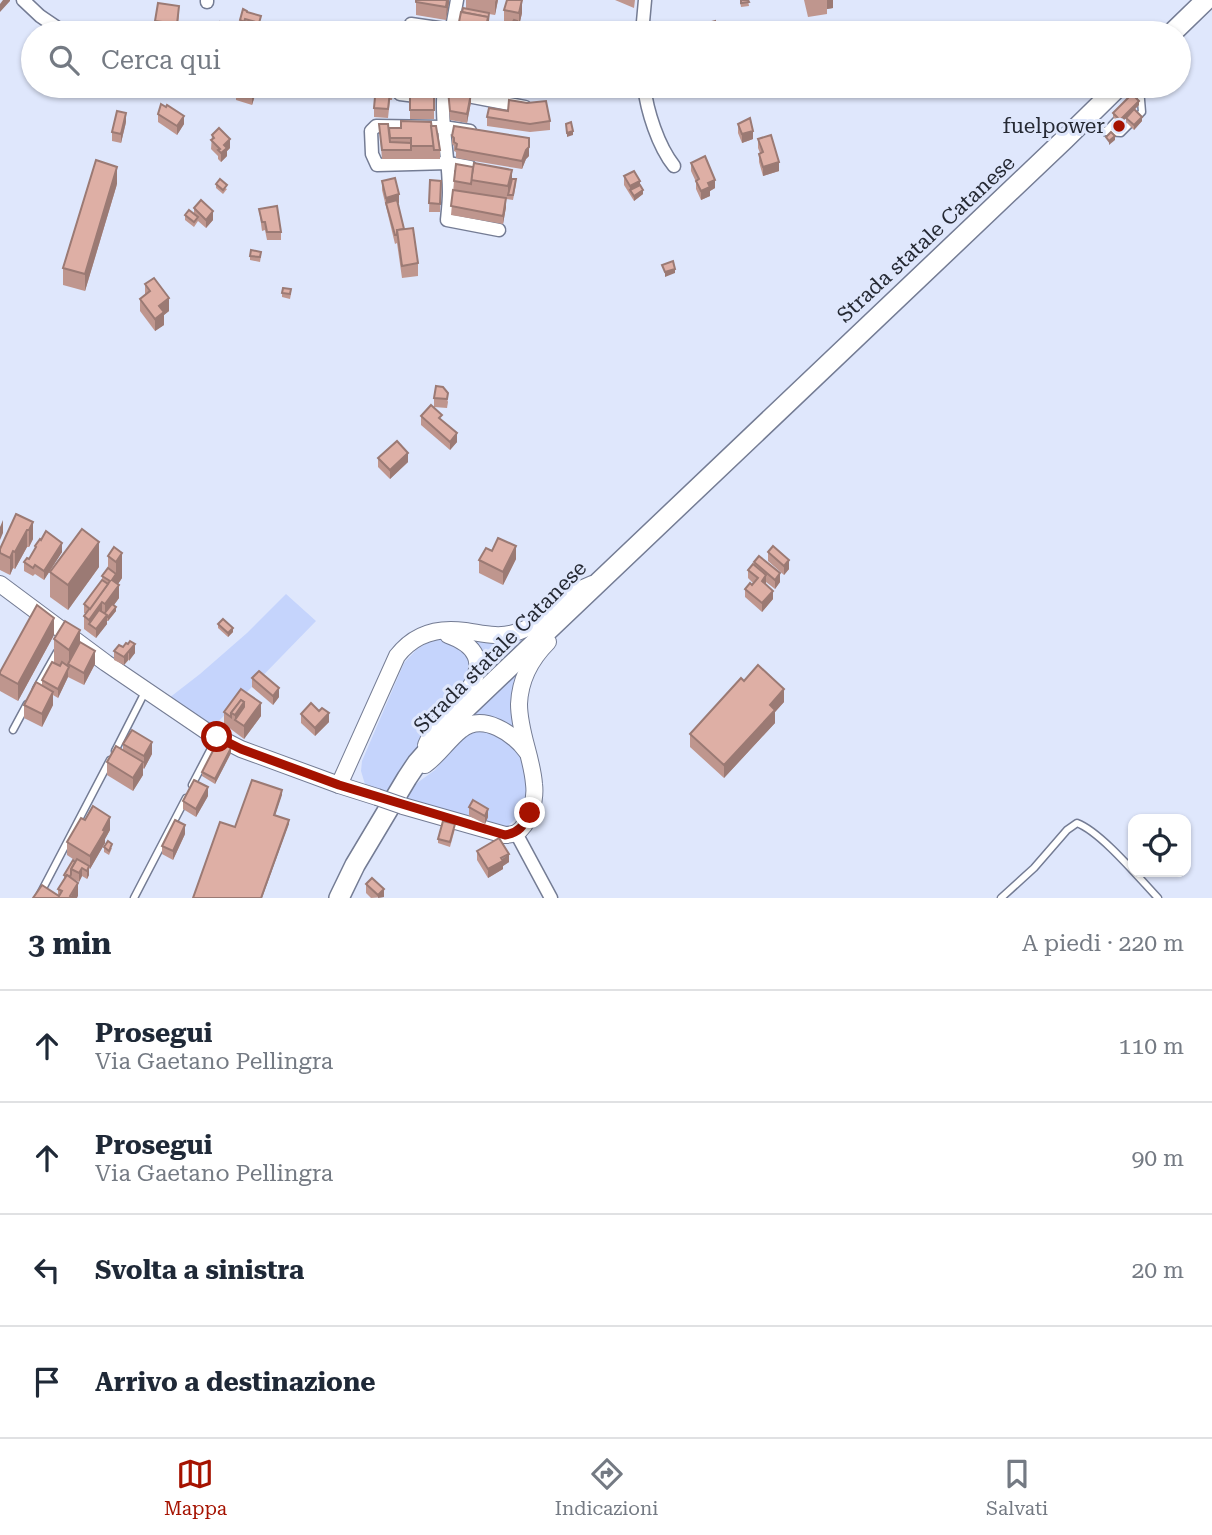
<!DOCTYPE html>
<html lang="it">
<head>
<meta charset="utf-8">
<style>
  body { margin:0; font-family:"Roboto Serif",serif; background:#f6f6f7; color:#1f2937 }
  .controls { position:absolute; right:21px; bottom:21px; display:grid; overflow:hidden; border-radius:14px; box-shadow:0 2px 5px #0004 }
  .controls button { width:63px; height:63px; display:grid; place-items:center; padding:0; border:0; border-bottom:2px solid #e0e1e3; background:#fff; color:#1f2937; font:35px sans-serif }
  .stop { position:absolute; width:21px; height:21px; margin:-16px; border:5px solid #a51200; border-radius:50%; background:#fff }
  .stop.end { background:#a51200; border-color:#fff; box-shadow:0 2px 7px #0008 }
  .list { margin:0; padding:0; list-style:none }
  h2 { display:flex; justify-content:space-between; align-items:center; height:91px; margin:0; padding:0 28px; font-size:30px }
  h2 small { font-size:23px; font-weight:400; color:#747a83 }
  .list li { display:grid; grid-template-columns:46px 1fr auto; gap:21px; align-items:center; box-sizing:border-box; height:112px; padding:0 28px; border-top:2px solid #e0e1e3 }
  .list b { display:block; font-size:26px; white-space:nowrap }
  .list p { margin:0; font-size:23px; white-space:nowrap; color:#747a83 }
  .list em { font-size:23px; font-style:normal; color:#747a83 }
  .icon { flex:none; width:38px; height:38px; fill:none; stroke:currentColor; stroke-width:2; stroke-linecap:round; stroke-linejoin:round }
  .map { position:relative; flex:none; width:1212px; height:898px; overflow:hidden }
  .search { position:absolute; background:#fff; box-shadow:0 2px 5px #0004; left:21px; right:21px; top:21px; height:77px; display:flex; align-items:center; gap:18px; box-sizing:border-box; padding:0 24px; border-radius:38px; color:#747a83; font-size:26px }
  .sheet { height:539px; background:#fff }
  nav { display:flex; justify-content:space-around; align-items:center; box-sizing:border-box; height:98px; border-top:2px solid #e0e1e3; background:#fff; font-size:19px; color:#747a83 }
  nav a { display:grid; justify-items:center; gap:4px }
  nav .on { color:#a51200 }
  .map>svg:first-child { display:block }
  .green { fill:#c5d4fc }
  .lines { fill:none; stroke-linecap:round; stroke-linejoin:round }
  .lane-casing { stroke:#747c94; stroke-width:9 }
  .street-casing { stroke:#747c94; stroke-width:15 }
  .secondary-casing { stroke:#747c94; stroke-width:18 }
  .primary-casing { stroke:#747c94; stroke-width:22 }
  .lane { stroke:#fff; stroke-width:6 }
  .street { stroke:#fff; stroke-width:12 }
  .secondary { stroke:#fff; stroke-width:16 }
  .primary { stroke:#fff; stroke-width:19 }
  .secondary-bridge-casing { stroke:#747c94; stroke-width:18; stroke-linecap:butt }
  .secondary-bridge { stroke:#fff; stroke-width:16 }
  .wall { fill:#bf968e }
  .shaded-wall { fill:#9b7a74 }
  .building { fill:#deafa5; stroke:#9b7a74; stroke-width:2 }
  .route { stroke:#a51200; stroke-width:9 }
  .poi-dot { fill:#a51200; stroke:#dfe7fc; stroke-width:2.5 }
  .labels { text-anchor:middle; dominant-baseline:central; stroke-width:6; stroke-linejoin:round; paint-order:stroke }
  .poi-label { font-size:21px; fill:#252933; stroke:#dfe7fc; text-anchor:end }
  .street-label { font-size:21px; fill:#252933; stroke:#dfe7fc }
</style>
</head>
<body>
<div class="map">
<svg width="1212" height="898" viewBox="0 0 1212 898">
  <rect width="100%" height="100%" fill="#dfe7fc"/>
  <g class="green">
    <path d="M286 594 316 621 212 728 169 698 200 674 247 633Z"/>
    <path d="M525 637 484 677 482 676C488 661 482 649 471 638Z"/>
    <path d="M446 639 464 645 474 671 436 718 385 796 367 791 361 771 362 761 404 663 416 650 425 644 434 640Z"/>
    <path d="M522 667 520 731 470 718 516 673Z"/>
    <path d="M489 729 520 750C527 781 535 806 505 828L404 803 417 783 435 770 465 733Z"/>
  </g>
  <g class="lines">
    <g class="lane-casing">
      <g id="lane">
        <path d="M1089 118 1105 132 1121 133 1142 112 1140 88 1138 86"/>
        <path d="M1105 132 1120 116"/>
        <path d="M36 689 57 652"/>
        <path d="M13 730 27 704"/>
        <path d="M115 751 145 692"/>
        <path d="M192 785 216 739"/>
        <path d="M38 898 110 760"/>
        <path d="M134 898 186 798"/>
        <path d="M1001 898 1034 868 1067 830 1077 823C1101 832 1139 878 1158 898"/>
      </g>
    </g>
    <g class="street-casing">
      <g id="street">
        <path d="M23 0 40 16 65 33"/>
        <path d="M207 2V0"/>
        <path d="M411 24 452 30"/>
        <path d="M451 33 457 0"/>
        <path d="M642 33 645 0"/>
        <path d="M444 86C440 122 449 156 449 192 449 201 448 210 447 220L499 230"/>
        <path d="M644 86C647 111 658 146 674 166"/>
        <path d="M400 94 424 97"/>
        <path d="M457 94 525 107"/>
        <path d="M470 167 448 163 377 165 372 154 371 131 376 126 443 127 470 131"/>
        <path d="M516 833 551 898"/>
      </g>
    </g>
    <g class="secondary-casing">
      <g id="secondary">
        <path d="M0 584 106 663 206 731 241 749 339 785 377 797"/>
        <path d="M426 745C429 739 432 731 436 726 445 712 460 702 469 689 486 662 476 645 448 635"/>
        <path d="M425 765C439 755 448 740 461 730 483 712 514 734 527 752"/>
        <path d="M339 785 397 656C414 634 437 627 465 631 481 633 497 638 514 633 542 625 550 608 572 594 578 590 585 587 592 584"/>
        <path d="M403 806 505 835C509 835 513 834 516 833 530 825 536 799 534 784 532 757 519 732 519 704 520 680 531 659 548 642"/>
      </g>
    </g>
    <g class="primary-casing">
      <g id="primary">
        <path d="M1172 33 1206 0"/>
        <path d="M339 898 355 865 407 778 417 763 461 713 1065 139 1119 86"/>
      </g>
    </g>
    <use href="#lane" class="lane"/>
    <use href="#street" class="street"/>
    <use href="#secondary" class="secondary"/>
    <use href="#primary" class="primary"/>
    <g class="secondary-bridge-casing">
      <path id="secondary-bridge" d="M377 797 403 806"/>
    </g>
    <use href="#secondary-bridge" class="secondary-bridge"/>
  </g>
  <g class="wall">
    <path d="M416 0H449L446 20 416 15Z"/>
    <path d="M466 0H498L495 15 489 14V22L487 33H457L461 12 466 9Z"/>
    <path d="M615 0H635L634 8Z"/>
    <path d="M740 0H748L749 6 741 7Z"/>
    <path d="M804 0H833V8L827 9V14L808 17Z"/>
    <path d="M504 10 522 13 519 26H517V33H510L511 25 504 23Z"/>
    <path d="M247 12 261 24 259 31 245 28 244 30 240 29V20Z"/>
    <path d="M179 15 177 33 155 30V21Z"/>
    <path d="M233 86H258L252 105 236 100V96L233 92Z"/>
    <path d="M393 86 392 100H390L388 118 374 117V108Z"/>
    <path d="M412 86H436L434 94V119H410V93H429L412 91Z"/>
    <path d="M452 86H488L487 92Z"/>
    <path d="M829 86H844L830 88Z"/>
    <path d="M448 90 471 102 467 123 450 120Z"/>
    <path d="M1139 105 1134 110 1142 121 1134 130 1126 122V118L1120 124 1113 117V113Z"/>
    <path d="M508 111 550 121V130L530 132 487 126V117Z"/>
    <path d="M158 114 184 124 177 135 158 122Z"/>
    <path d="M126 122 121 143 112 141V132Z"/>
    <path d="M379 124 388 129 431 126 440 150V159H382Z"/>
    <path d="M738 124 753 139 742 143 738 133Z"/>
    <path d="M212 135 230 148 227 151V156L221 162 218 159V156L211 149Z"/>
    <path d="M452 136 529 156 526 159 522 169 456 158V152L454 151V146L452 144Z"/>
    <path d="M758 139 779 171 763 176 759 162V154L760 153 758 148Z"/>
    <path d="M691 163 715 188 710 191V196L701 200 696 189V182L691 171Z"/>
    <path d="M624 176 640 185 643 194 634 201 624 185Z"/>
    <path d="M512 179 516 184 513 200 506 199V207L503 224 451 215 454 181Z"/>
    <path d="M430 180 441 181 440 212H429Z"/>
    <path d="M382 181 399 203H398L404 229 418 263V276L402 278 397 243 395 244 382 190Z"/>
    <path d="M117 184 85 291 63 285V268Z"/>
    <path d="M216 184 227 189 223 194 216 188Z"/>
    <path d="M194 208 213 220 206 228 198 221 194 227 185 220V215L194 213Z"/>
    <path d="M259 209 281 232V240H267L265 230 262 231Z"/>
    <path d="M250 256H261L260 262 250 260Z"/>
    <path d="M145 284 169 311 164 315V325L155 331 140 311V299L145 295Z"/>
    <path d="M282 293 291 294 290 299 282 297Z"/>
    <path d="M443 387 448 402 447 408 434 407V398Z"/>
    <path d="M421 416 442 421 457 442 450 450 421 425Z"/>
    <path d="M378 458 408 462 390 479 378 467Z"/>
    <path d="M33 522V539L29 547H27L15 569 13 568 10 575 0 570V549Z"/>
    <path d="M41 540 62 552 44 580 35 574 33 576 24 571V562L29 559 35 549V546Z"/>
    <path d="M114 547 122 578 118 584 119 598 114 605 116 611 108 621H107V624L96 638 84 629V616L86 614 84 613V604L102 580V576L108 568V556Z"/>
    <path d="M492 551 516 559 503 585 479 573V560Z"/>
    <path d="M768 552 789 569 784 575 768 561Z"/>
    <path d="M754 562 780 582 775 589 766 582V585L773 599 762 612 745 597V589L753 583 748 578V570L754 565Z"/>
    <path d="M99 567 68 610 50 597V572Z"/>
    <path d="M218 624 233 632 228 637 218 628Z"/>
    <path d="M54 635 18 701 0 691V672Z"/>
    <path d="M54 639 80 642 95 664 84 685 68 677 58 698 53 695V705L42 727 24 718V705L42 686V680L54 663Z"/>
    <path d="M123 647 135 653 124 665 114 660V651Z"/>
    <path d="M252 678 279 697 273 705 252 687Z"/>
    <path d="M744 681 784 702 775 712V723L724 778 690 747V734Z"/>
    <path d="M319 711 329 722 315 736 301 723V714Z"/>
    <path d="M224 712 261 716 244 739 224 724Z"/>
    <path d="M123 744 152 754 144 769 143 768V775L133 791 107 775V762L123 750Z"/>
    <path d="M231 753 215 784 202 776V772Z"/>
    <path d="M208 796 196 817 183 809V801Z"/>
    <path d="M469 807 488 817 485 824 469 816Z"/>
    <path d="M455 829 450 847 438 843V839Z"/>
    <path d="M110 830 105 839V843L90 869 89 868V875L87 879 82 876 79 882 71 878 78 896 58 895V889L64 879V875L76 861 67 855V842Z"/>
    <path d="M185 834 173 860 162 854V846Z"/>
    <path d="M104 847 112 848 109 855 104 852Z"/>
    <path d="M477 851 509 862 503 866V869L488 878 477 860Z"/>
    <path d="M366 884 384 897 371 898 366 893Z"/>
  </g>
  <g class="shaded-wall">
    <path d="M3 0H10V1L0 12V20V4Z"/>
    <path d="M447 0H449V4L446 20Z"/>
    <path d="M496 0H498L495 15V2Z"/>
    <path d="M522 0V13L519 26V13Z"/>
    <path d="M827 0H833V8L827 9Z"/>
    <path d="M488 17 487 33H485Z"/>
    <path d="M255 86H258L252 105V96Z"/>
    <path d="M524 86H543L524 90Z"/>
    <path d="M471 94V102L467 123V114Z"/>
    <path d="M1139 101V105L1120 124V120Z"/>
    <path d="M126 113V122L121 143V134Z"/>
    <path d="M184 116V124L177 135V126Z"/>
    <path d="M1142 117V121L1134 130V125Z"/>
    <path d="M573 131V135L567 137V133Z"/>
    <path d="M753 131V139L742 143V134Z"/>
    <path d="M1115 136V140L1109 145V141Z"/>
    <path d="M529 138V156L526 159 522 169V161Z"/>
    <path d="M230 139V148L227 151V156L221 162V153L224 145Z"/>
    <path d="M779 162V171L763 176V167Z"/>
    <path d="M117 167V184L85 291V274Z"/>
    <path d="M512 170V183L508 195V186Z"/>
    <path d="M715 180V188L710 191V196L701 200V191L708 183Z"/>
    <path d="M640 181V189L630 190V186Z"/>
    <path d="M643 190V194L634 201V196Z"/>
    <path d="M399 194V203L387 206 386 203V206V198Z"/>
    <path d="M506 198V207L503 224V216Z"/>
    <path d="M213 211V220L206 228V220Z"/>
    <path d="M675 269V273L665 277V272Z"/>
    <path d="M169 298V311L164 315V325L155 331V319L159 306Z"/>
    <path d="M457 433V442L450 450V442Z"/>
    <path d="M408 453V462L390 479V470Z"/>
    <path d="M3 520V533L0 540V527Z"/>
    <path d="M33 522V539L29 547V530Z"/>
    <path d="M27 530V547L15 569V552Z"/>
    <path d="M99 542V567L68 610V585Z"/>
    <path d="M62 543V552L44 580V571Z"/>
    <path d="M516 546V559L503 585V572Z"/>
    <path d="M13 551V568L10 575V558Z"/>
    <path d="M122 553V578L112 593V580L116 574V562Z"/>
    <path d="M789 560V569L784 575V566Z"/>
    <path d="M780 573V582L775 589V580Z"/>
    <path d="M766 575V584L762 590V581Z"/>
    <path d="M119 585V598L105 617V604Z"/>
    <path d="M773 591V599L762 612V603Z"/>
    <path d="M102 602V615L89 624V620Z"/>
    <path d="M116 607V611L108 621V617Z"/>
    <path d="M107 615V624L96 638V629Z"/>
    <path d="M54 618V635L18 701V684Z"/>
    <path d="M233 628V632L228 637V633Z"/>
    <path d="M80 630V655L69 664V650Z"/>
    <path d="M135 644V653L129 661V652Z"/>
    <path d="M95 651V664L84 685V673Z"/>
    <path d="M128 651V660L124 665V657Z"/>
    <path d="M68 668V677L58 698V689Z"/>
    <path d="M279 688V697L273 705V696Z"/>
    <path d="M784 689V702L775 712V723L724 778V765L770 705Z"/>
    <path d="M53 692V705L42 727V714Z"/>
    <path d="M244 702V719L235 720V715Z"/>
    <path d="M261 703V716L244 739V726Z"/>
    <path d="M329 713V722L315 736V728Z"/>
    <path d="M152 742V754L144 769V756Z"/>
    <path d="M231 748V753L215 784V779Z"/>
    <path d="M143 762V775L133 791V778Z"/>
    <path d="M208 787V796L196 817V809Z"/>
    <path d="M282 790V795L274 819V815Z"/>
    <path d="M488 809V817L485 824V816Z"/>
    <path d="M110 817V830L105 839V843L90 869V856Z"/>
    <path d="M289 820V824L262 898H261Z"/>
    <path d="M185 825V834L173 860V851Z"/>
    <path d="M509 854V862L503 866V869L488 878V869Z"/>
    <path d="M89 866V875L87 879V871Z"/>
    <path d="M82 868V876L79 882V873Z"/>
    <path d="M78 883V896L77 898H70Z"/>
    <path d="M384 889V897L378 898V895Z"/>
  </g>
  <g class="building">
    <path d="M416 0H447L446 7 416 2Z"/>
    <path d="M507 0H522L519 13 504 10Z"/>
    <path d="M741 0H748L749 2 741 3Z"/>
    <path d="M158 3 179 6 177 24 155 21Z"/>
    <path d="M463 8 489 13 488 21V17L462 12Z"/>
    <path d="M243 9 247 11V12L261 16 259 23 245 19 244 22 240 20Z"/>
    <path d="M461 12 488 17 485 33H463L457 32Z"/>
    <path d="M514 20 517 21 515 33H510L511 25Z"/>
    <path d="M715 21V33H707L708 29H709L708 23Z"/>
    <path d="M220 22 236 27 234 33H214L215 30 218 31Z"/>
    <path d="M413 23 443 27 442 33H411Z"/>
    <path d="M316 27H323L322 33H315Z"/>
    <path d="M596 28H604L605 33H596Z"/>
    <path d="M235 86H255L252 96 236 91 237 88Z"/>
    <path d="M376 86H393L392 92H390L388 109 374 108Z"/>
    <path d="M448 90 471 94 467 114 450 111Z"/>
    <rect x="410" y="93" width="24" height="17"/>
    <path d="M1132 94 1139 101 1120 120 1113 113Z"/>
    <path d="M509 100 527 103 546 101 550 121 530 124 487 117 489 108 508 111Z"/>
    <path d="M161 104 166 107 167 105 184 116 177 126 158 114Z"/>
    <path d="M1134 109 1142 117 1134 125 1126 118Z"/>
    <path d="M117 111 126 113 121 134 112 132Z"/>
    <path d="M750 118 753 131 742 134 738 124Z"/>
    <path d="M401 121 431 122 434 146H411V138H390L389 128H401Z"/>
    <path d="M571 122 573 131 567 133 566 124Z"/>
    <path d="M379 124H388L390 142 411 143V150H382Z"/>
    <path d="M431 126H436L440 150H434Z"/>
    <path d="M454 126 529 138V147L526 150 522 161 456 149 457 144 454 142V138L452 136Z"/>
    <path d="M219 128 230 139 224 145 227 148 221 153 218 150 220 149 211 140 214 138 212 135Z"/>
    <path d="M1111 132 1115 136 1109 141 1106 137Z"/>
    <path d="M771 135 779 162 763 167 759 154 763 152 758 139Z"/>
    <path d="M705 156 715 180 708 183 710 187 701 191 696 181 699 179 691 163Z"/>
    <path d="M96 160 117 167 85 274 63 268Z"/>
    <path d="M474 163 512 170 508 186 471 180Z"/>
    <path d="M456 164 473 167 471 184 454 181Z"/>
    <path d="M634 171 640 181 630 186 624 176Z"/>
    <path d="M395 178 399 194 386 198 382 181Z"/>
    <path d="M220 179 227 185 223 190 216 184Z"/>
    <path d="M512 179H516L513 195H508Z"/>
    <path d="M430 180 441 181 440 204 429 203Z"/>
    <path d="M640 185 643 190 634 196 630 190Z"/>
    <path d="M453 190 506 198 503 216 451 206Z"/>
    <path d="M201 200 213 211 206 220 194 208Z"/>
    <path d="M397 200 404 229 397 230V235H395L386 203Z"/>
    <path d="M277 206 281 232H267L265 222H262L259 209Z"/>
    <path d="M189 210 198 217 194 222 185 215Z"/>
    <path d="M413 228 418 263 402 266 397 230Z"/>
    <path d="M251 250 261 252 260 257 250 256Z"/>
    <path d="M673 261 675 269 665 272 662 265Z"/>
    <path d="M154 278 169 298 159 306 164 312 155 319 140 299 150 291 145 284Z"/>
    <path d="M283 288 291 289 290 294 282 293Z"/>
    <path d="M436 386 443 387 448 393 447 399 434 398Z"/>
    <path d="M431 405 442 415 439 418 457 433 450 442 421 416Z"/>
    <path d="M397 441 408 453 390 470 378 458Z"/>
    <path d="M16 514 33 522 29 530H27L15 552 13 551 10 558 0 553V549Z"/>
    <path d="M82 529 99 542 68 585 50 572Z"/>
    <path d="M46 531 62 543 44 571 35 565 33 568 24 562 27 558 29 559 36 547 35 546 40 539 41 540Z"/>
    <path d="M498 538 516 546 503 572 479 560 486 548 492 551Z"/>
    <path d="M773 546 789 560 784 566 768 552Z"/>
    <path d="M114 547 122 553 116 562 108 556Z"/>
    <path d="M759 556 780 573 775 580 754 562Z"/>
    <path d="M753 564 766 575 762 581 773 591 762 603 745 589 750 583 752 585 758 578 748 570Z"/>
    <path d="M108 568 116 574 112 580 119 585 105 604 102 602 89 620 84 616 110 581 102 576Z"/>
    <path d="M102 580 108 584 90 609 84 604Z"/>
    <path d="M112 604 116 607 108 617 104 614Z"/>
    <path d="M37 605 54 618 18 684 0 674V672Z"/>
    <path d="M99 610 107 615 96 629 89 624Z"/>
    <path d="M223 619 233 628 228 633 218 624Z"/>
    <path d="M65 621 80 630 69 650 54 639Z"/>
    <path d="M130 641 135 644 124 657 114 651 119 645 123 647 126 643 128 644Z"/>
    <path d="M80 642 95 651 84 673 68 664Z"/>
    <path d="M52 662 60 666 62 662 69 667 58 689 42 680Z"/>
    <path d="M758 665 784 689 770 705 775 710 724 765 690 734 741 678 744 681Z"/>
    <path d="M259 671 279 688 273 696 252 678Z"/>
    <path d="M36 682 53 692 42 714 24 705Z"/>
    <path d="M241 689 261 703 244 726 235 720 244 707V702L241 700 231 713V717L224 712Z"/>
    <path d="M241 700 244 702 235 715 231 713Z"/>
    <path d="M311 703 319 711 322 708 329 713 315 728 301 714Z"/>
    <path d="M132 730 152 742 144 756 123 744Z"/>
    <path d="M218 741 231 748 215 779 202 772Z"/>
    <path d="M116 746 143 762 133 778 107 762Z"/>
    <path d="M194 780 208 787 196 809 183 801Z"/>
    <path d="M252 780 282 790 274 815 289 820 261 898H193L220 822 235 827Z"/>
    <path d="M473 800 488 809 485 816 469 807Z"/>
    <path d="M93 806 110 817 103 830 105 831 90 856 67 842 81 818 85 820Z"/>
    <path d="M175 820 185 825 173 851 162 846Z"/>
    <path d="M443 821 455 824 450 842 438 839Z"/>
    <path d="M499 838 509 854 501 858 503 861 488 869 477 851Z"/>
    <path d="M108 841 112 844 109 851 104 847Z"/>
    <path d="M77 859 89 866 87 871 82 868 79 873 71 869Z"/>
    <path d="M73 860 75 862 71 869V874L70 877 67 875 66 876 64 875Z"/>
    <path d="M67 875 78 883 70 896 72 898H33L42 885 59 896 62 891 58 889Z"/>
    <path d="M372 878 384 889 378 895 366 884Z"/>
  </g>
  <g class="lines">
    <path class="route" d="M217 737 241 749 339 785 505 835C520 832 523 826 530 813"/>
  </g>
  <circle class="poi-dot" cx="1119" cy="126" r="7"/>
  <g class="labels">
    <g class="poi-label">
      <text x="1105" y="126">fuelpower</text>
    </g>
    <g class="street-label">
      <text transform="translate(926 239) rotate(-43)">Strada statale Catanese</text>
      <text transform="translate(500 647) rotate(-45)">Strada statale Catanese</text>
    </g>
  </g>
</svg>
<div class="controls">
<button><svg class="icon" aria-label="locate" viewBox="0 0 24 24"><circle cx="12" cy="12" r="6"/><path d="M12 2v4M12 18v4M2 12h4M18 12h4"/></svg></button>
</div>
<div class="stop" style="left:217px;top:737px"></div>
<div class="stop end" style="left:530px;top:813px"></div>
<div class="search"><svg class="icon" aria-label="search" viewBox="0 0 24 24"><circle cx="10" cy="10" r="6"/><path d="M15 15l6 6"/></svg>Cerca qui</div>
</div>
<section class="sheet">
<h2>3 min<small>A piedi · 220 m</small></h2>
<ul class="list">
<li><svg class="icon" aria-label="ahead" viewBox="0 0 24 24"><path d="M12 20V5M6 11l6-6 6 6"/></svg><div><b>Prosegui</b><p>Via Gaetano Pellingra</p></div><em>110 m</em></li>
<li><svg class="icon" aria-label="ahead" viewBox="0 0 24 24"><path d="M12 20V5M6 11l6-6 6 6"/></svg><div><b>Prosegui</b><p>Via Gaetano Pellingra</p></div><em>90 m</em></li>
<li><svg class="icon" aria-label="left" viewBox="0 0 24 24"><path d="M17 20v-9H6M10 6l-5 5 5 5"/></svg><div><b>Svolta a sinistra</b></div><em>20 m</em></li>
<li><svg class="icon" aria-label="arrive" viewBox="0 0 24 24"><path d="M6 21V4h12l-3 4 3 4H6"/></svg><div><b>Arrivo a destinazione</b></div></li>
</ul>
</section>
<nav>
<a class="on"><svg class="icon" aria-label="map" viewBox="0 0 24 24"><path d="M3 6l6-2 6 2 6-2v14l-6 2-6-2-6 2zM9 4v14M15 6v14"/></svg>Mappa</a>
<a><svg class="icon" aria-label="directions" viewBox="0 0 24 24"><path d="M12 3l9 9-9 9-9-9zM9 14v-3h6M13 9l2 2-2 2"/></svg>Indicazioni</a>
<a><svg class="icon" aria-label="saved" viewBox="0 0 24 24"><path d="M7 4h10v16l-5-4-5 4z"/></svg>Salvati</a>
</nav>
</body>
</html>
